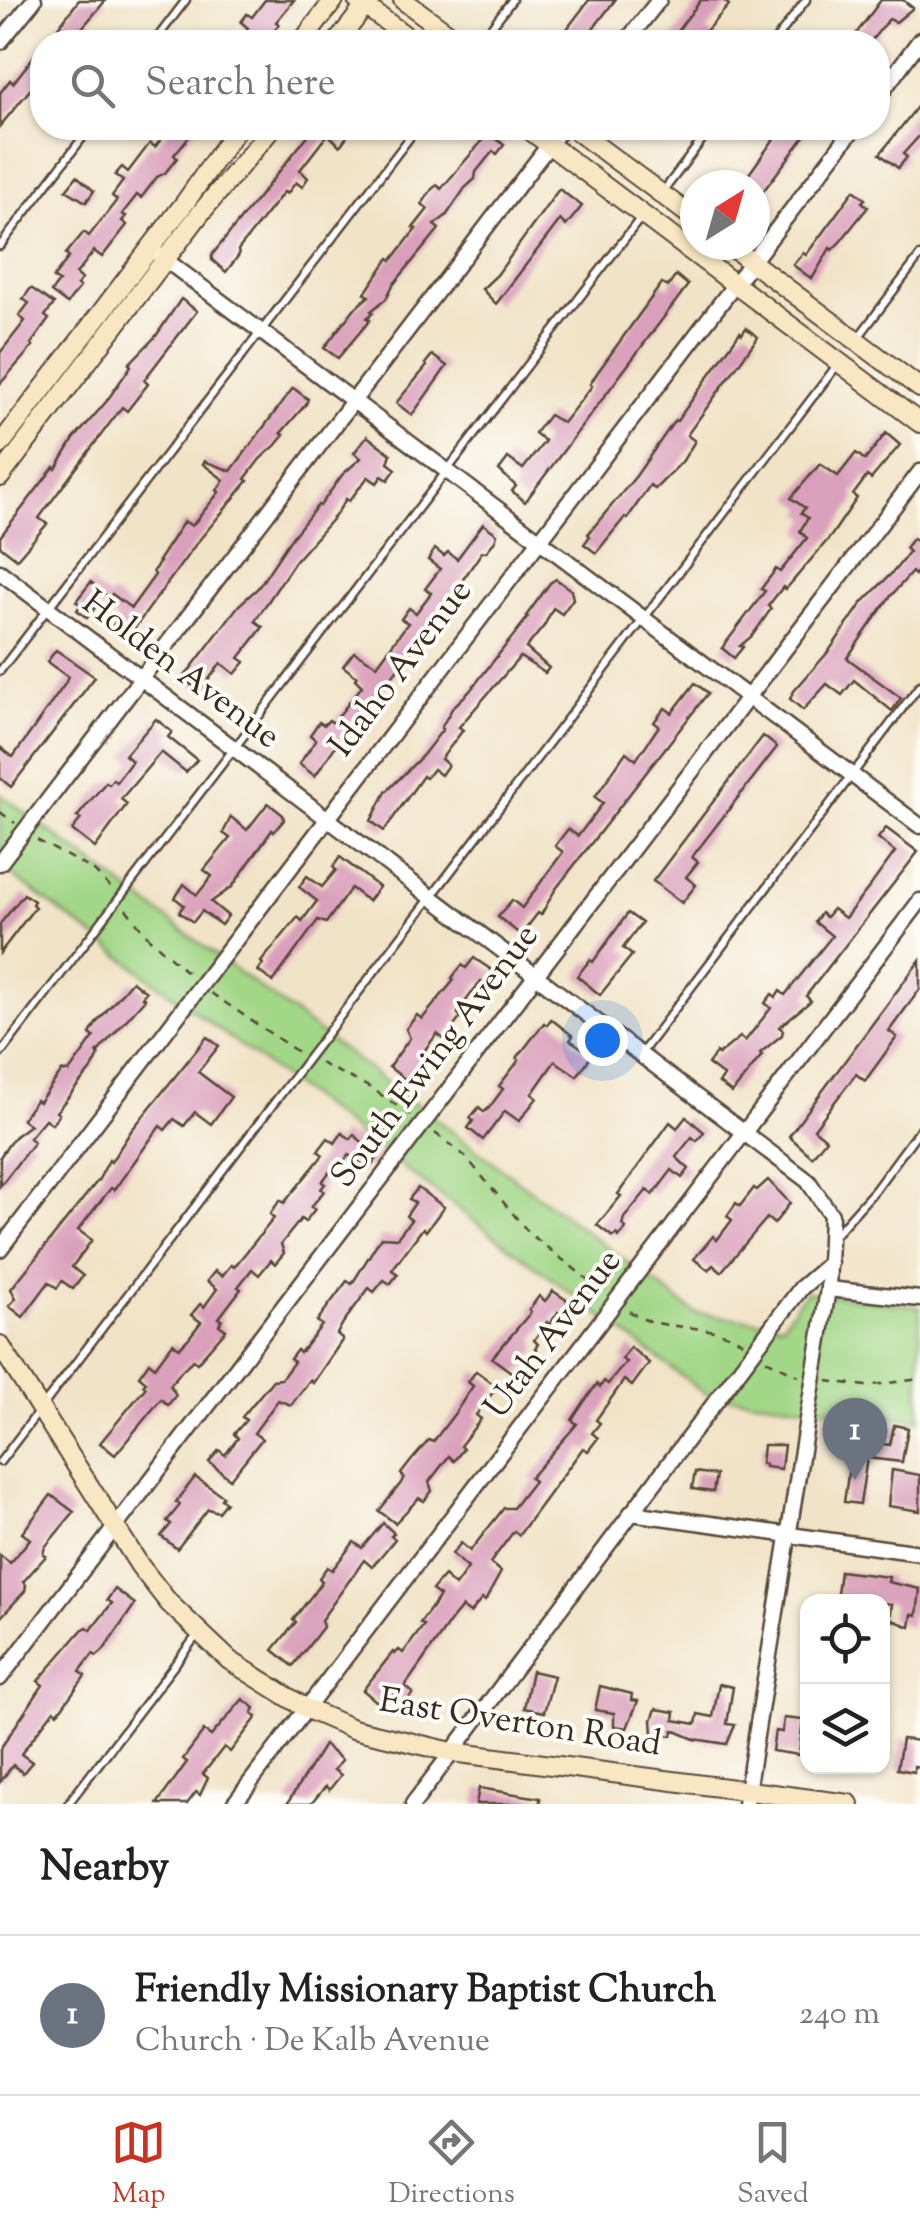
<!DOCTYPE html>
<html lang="en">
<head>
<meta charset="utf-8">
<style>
  body { margin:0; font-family:"Sorts Mill Goudy",serif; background:#f6f6f6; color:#222 }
  .controls { position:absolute; right:30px; bottom:30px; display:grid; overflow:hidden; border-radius:20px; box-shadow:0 2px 8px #0004 }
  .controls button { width:90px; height:90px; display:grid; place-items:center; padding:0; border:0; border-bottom:2px solid #e0e0e0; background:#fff; color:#222; font:50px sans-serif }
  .compass { position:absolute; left:680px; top:170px; width:90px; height:90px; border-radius:50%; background:#fff; box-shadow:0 2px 8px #0004; rotate:37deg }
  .you { position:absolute; left:602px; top:1040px; width:35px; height:35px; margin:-25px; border:8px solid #fff; border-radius:50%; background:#1a73e8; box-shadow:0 0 0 15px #1a73e833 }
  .badge { display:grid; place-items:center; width:65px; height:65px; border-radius:50%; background:#c8321e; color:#fff; font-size:32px; font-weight:700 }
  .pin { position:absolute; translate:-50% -82px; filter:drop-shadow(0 2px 5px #0008) }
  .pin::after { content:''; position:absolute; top:52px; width:35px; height:30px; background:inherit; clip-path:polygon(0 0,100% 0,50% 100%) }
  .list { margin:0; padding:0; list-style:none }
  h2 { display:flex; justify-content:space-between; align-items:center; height:130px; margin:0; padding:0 40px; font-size:42px }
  h2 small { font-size:32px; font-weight:400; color:#767676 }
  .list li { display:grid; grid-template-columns:65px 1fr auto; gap:30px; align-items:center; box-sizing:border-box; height:160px; padding:0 40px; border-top:2px solid #e0e0e0 }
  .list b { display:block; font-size:38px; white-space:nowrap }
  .list p { margin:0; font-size:32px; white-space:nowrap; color:#767676 }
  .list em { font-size:32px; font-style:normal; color:#767676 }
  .icon { flex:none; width:55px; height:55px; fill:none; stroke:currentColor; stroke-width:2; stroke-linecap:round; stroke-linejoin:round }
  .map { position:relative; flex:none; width:920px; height:1804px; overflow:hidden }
  .search { position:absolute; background:#fff; box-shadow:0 2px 8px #0004; left:30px; right:30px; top:30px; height:110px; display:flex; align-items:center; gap:25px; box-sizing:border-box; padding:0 35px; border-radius:40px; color:#767676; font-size:38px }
  .sheet { height:290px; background:#fff }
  nav { display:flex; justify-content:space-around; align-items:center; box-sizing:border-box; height:140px; border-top:2px solid #e0e0e0; background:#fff; font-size:28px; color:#767676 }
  nav a { display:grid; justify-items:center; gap:5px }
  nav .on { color:#c8321e }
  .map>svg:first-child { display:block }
  .green { fill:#a3d788; stroke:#6f8053; stroke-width:2.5 }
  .building { fill:#daa0bb }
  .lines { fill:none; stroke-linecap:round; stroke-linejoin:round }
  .lane-casing { stroke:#564637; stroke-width:11 }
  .street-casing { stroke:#564637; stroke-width:19 }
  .secondary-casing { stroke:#564637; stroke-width:22 }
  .path { stroke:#564637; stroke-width:2.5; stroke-dasharray:8 8; stroke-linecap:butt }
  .lane { stroke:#fff; stroke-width:6 }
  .street { stroke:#fff; stroke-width:14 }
  .secondary { stroke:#f9e7c3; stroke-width:18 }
  .labels { text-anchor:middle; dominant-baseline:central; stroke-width:8; stroke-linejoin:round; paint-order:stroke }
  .street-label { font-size:35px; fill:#3b2a1e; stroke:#fdfcf7 }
</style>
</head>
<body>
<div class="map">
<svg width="920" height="1804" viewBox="0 0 920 1804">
  <rect width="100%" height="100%" fill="#fdfcf7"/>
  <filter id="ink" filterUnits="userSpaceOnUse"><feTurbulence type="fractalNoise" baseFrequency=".01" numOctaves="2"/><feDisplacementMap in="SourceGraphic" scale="20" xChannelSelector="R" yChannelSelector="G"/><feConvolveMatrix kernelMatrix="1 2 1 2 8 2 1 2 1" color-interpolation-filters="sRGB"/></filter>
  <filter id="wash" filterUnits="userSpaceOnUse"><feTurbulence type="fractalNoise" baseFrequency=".0048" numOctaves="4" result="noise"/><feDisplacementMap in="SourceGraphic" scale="40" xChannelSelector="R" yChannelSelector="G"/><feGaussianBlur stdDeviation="2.25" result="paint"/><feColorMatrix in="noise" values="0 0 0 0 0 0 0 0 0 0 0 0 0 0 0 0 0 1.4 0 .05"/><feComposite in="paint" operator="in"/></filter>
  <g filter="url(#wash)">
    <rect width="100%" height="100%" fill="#f1e3c7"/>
    <path class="green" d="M0 794 695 1313 782 1324 806 1292 920 1307V1420L706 1394 0 866Z"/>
    <g id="blocks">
      <g class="building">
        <path d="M79 0H106L70 42H47Z"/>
        <path d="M265 0H294L276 22 279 24 265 42H237L248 28 241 22 247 14 252 17Z"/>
        <path d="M589 0H615L583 42H557Z"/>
        <path d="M701 0H723L729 5 706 31 722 42H669Z"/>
        <path d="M881 0H903L913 8 896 22 889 19 870 42H850Z"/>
        <path d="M42 46V82L38 88 34 85 0 126V93L10 80 13 83Z"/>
        <path d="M920 103V135L903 154 907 157 898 168 880 154Z"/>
        <path d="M170 128H196L174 155 177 158 165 173 157 177 141 198 137 195 122 214 126 216 122 221 127 225 102 257 94 251 76 274 82 279 77 285 80 287 67 304 51 292 59 282 53 278 69 257 66 254 84 232 89 236 117 200 112 196 123 181 115 175 122 167 128 172 150 143 155 147Z"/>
        <path d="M314 128H353L340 146 328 134 300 170 308 178 302 187 296 182 287 194 284 192 238 250 239 255 226 272 212 260V255Z"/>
        <path d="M786 128H811L761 194 755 185 744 181 776 136Z"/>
        <path d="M489 133 504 145 497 154 493 151 476 172 475 179 465 188 446 216 434 225 439 229 393 285 386 299 371 311 373 313 367 318 370 320 338 358 324 348 354 309 369 296 365 293 389 258 392 260 416 229 413 228 428 209 422 204 432 189 437 185 441 189Z"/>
        <path d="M77 176 94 191 86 202 66 190Z"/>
        <path d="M559 189 582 206 566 226 560 220 496 304 482 289 497 275Z"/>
        <path d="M854 190 865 199 862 202 868 207 840 242 832 250 830 248 812 279 793 265 803 253 806 255Z"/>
        <path d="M676 275 688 285 525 502 512 491 516 486 499 470 508 458 523 469 545 441 535 433 549 415 563 423 592 386 590 384 597 373 662 283 668 287Z"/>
        <path d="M31 288 54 304 45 316 49 319 31 344 33 346 0 384V353L25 321 19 316 29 303 23 299Z"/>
        <path d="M181 299 197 311 144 380 148 384 127 411 122 407 39 518 47 524 17 559 0 546V537L54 467 56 469 74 439 106 402 131 366 129 364 156 336Z"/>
        <path d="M746 328 758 337 687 435 695 441 682 462 655 489 650 485 627 519 625 517 596 553 584 544 590 536 588 534 636 476 675 420 677 421 740 332 742 334Z"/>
        <path d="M432 355 447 366 412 415 396 403 427 366 425 364Z"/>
        <path d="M293 388 308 399 306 404 281 433 284 435 275 446 260 459 245 479 248 481 196 544 134 629 125 637 112 627 117 620 97 605 87 618 77 610 81 605 76 601 91 582 109 598 112 594 131 608 155 575 153 571 160 562 158 561 184 521 192 526 219 492 217 490 224 480 203 464 204 461 231 471Z"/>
        <path d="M886 433 900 445 871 479 867 476 853 495 857 498 831 536 786 589 783 587 768 606 771 609 752 636 740 646 743 647 734 658 722 648 765 591 761 589 776 569 780 572 807 538 800 531 808 518 801 513 805 508 791 498 820 464 838 476 856 453 865 460Z"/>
        <path d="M367 436 391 454 388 463 396 469 388 480 382 476 377 483 368 477 349 501 346 499 335 516 296 560 255 621 263 627 239 658 245 662 235 674 221 663 200 691 185 680V676L239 605 258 588 290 540 318 505 320 506 342 475 361 458 354 453Z"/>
        <path d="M483 524 497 534 495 541 486 552H482L448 601 446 599 425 634 383 688 354 719 315 776 299 764 316 740 310 735 319 722 324 725 329 720 333 723 362 686 355 679 357 677 343 666 354 652 377 665 408 623 401 619 409 608 416 613 431 593 425 589 440 569 428 560 435 549 444 556 448 552 457 559Z"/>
        <path d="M913 538 917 542 920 538V568L915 575 912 572 889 598 847 658 901 698 892 711 854 680 842 695 827 684 803 710 790 699 794 691 829 651 862 603 895 570 909 552 905 548Z"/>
        <path d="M556 579 571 590 573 599 562 614 553 608 544 626 526 648 549 668 545 673 520 657 459 727 463 730 441 759 448 765 441 775 433 769 426 778 423 776 384 831 371 821 386 792 423 755 443 729 441 728 453 707 469 692 528 617 526 616 550 583Z"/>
        <path d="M56 650 95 677 11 787 0 778V747L13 757 65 684 68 677 47 662Z"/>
        <path d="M695 683 708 693 555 890 541 915 538 913 521 935 498 917 512 900 522 908 563 852 555 846 568 829 578 836 603 803 595 797 626 752 636 760 659 726 654 722 665 708 672 713Z"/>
        <path d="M156 719 172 732 168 737 197 760 186 772 161 752 121 799 127 804 95 848 72 830 81 819 77 817 106 782 109 784 113 779 116 782 132 761 125 755Z"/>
        <path d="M763 736 777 747 692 857 698 862 686 877 696 885 682 903 653 881Z"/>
        <path d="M268 803 283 815 284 820 274 832 272 830 232 887 211 902 228 916 221 925 202 911 193 922 179 912 184 905 175 898 184 884 197 895 212 876 204 870 230 838 223 833 231 817 247 830Z"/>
        <path d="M886 828 918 852 806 996 811 1001 779 1027 783 1030 782 1035 760 1053 762 1055 732 1093 719 1083 724 1076 708 1064 716 1053 718 1055 740 1037 745 1041 771 1008 765 1003 772 994 776 997 780 991 785 995 832 936 815 922 821 913 826 917 833 909 845 918 871 885 895 852 878 838Z"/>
        <path d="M340 857 379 887 368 901 351 888 326 923 318 920 273 982 258 971 263 964 261 962 298 917 302 921 317 901 299 887 307 876 322 887 336 870 333 867Z"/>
        <path d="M24 894 34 901 32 904 35 907 0 953V924Z"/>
        <path d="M628 913 642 923 623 948 632 955 600 995 577 976 590 960 593 962Z"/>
        <path d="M474 958 496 973 487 985 481 981 459 1010 458 1014 461 1017 444 1039 437 1034 421 1055 425 1058 406 1080 389 1067 410 1038 406 1029 417 1015 422 1019 454 980 452 978 462 965 466 968Z"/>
        <path d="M920 960V989L889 1031 897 1037 865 1081 856 1074 814 1129 826 1139 812 1157 789 1136Z"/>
        <path d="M132 981 146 992 142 997 145 999 97 1053 99 1055 93 1067 56 1112 59 1114 52 1124 45 1119 29 1138 34 1142 0 1186V1157L14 1137 30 1125 22 1119 36 1100 39 1102 62 1071 69 1072 94 1037 90 1034 97 1022Z"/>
        <path d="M551 1019 573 1036 570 1040 592 1055 577 1076 555 1061 532 1094 537 1098 519 1121 505 1111 483 1140 468 1128 473 1121 470 1118 479 1107 484 1112 489 1108 503 1089 499 1086 519 1060 517 1058 544 1023 547 1025Z"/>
        <path d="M207 1037 219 1046 198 1072 231 1097 211 1124 195 1112 184 1126 174 1119 165 1130 160 1126 114 1190 111 1188 78 1230 92 1240 72 1267 83 1276 73 1289 62 1281 57 1288 49 1282 23 1317 9 1306 16 1298 11 1289 99 1179 109 1160 111 1162 131 1131Z"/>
        <path d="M686 1117 704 1132 697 1141 692 1137 676 1157 689 1169 682 1178 672 1170 653 1195 647 1190 624 1218 622 1225 626 1228 619 1237 616 1234 613 1237 597 1225 621 1196 618 1194 670 1122 677 1128Z"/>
        <path d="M342 1133 351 1139 354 1135 379 1156 369 1169 349 1155 341 1165 333 1167 322 1182 325 1184 321 1189 324 1191 311 1207 315 1209 305 1222 301 1219 281 1244 284 1253 275 1264 271 1260 259 1275 252 1269 238 1287 241 1289 219 1318 222 1320 219 1325 226 1330 197 1363 193 1360 183 1369 170 1385 176 1395 168 1405 161 1399 115 1455 100 1443 146 1387 143 1385 146 1382 139 1376 149 1362 155 1367 173 1343 179 1348 188 1339 201 1322 191 1315 200 1304 204 1307 217 1289 207 1281 215 1271 222 1276 231 1265 234 1267 274 1218 270 1214 280 1200 284 1203 323 1155 318 1151 328 1138 335 1143Z"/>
        <path d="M768 1180 790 1203 774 1224 767 1218 721 1272 713 1265 708 1270 694 1259 713 1236 717 1240 732 1220 727 1216 736 1203 740 1206 754 1188 757 1190Z"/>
        <path d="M418 1188 444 1207 426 1231 423 1228 392 1270 398 1274 390 1284 384 1280 374 1292 369 1288 343 1323 337 1334 343 1339 313 1383 310 1380 291 1405 278 1400 254 1433 262 1439 230 1479 209 1462 219 1450 225 1455 238 1438 234 1434 246 1420 242 1417 273 1380 281 1379 294 1362 290 1359 297 1350 300 1353 322 1325 317 1321 347 1281 352 1284 381 1237 397 1238 411 1220 406 1216 415 1203 409 1199Z"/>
        <path d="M553 1291 574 1305 564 1317 558 1312 550 1324 547 1322 534 1340 538 1344 535 1348 537 1350 521 1372H511L492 1358 531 1312 529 1310 539 1296 545 1301Z"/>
        <path d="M630 1347 649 1363 632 1386 624 1380 596 1420 600 1423 592 1433 598 1438 588 1451 583 1448 519 1535 514 1531 490 1563 501 1572 485 1601 482 1599 470 1613 462 1607 452 1619 405 1686 413 1693 404 1704 386 1690 377 1702 363 1690 393 1652 395 1654 399 1650 403 1653 424 1625 420 1623 440 1596 432 1590 444 1576 455 1586 468 1568 452 1554 461 1543 470 1551 504 1508H513L534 1481 530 1478 577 1424 572 1420 584 1402 597 1384 600 1387 604 1381 608 1384 626 1362 622 1359Z"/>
        <path d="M476 1371 497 1387 476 1415 481 1419 460 1446 463 1449 454 1461 449 1456 429 1482 432 1491 424 1501 419 1498 395 1523 379 1511 401 1483 404 1477 401 1474 411 1461 429 1440 433 1442 455 1413 473 1386 468 1382Z"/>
        <path d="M894 1425 908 1428 902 1462 867 1458 860 1504 844 1502 851 1455 845 1454 847 1440 890 1445Z"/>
        <path d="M763 1445H784L781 1469 765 1467V1464H761Z"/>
        <path d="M892 1470 920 1475V1511L888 1506Z"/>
        <path d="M695 1472 716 1475 713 1492 692 1489Z"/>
        <path d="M195 1477 223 1496 221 1499 226 1502 218 1512 208 1509 177 1549 161 1536 171 1524 167 1521 180 1505 176 1502Z"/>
        <path d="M51 1495 74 1512 45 1547 43 1554 46 1556 23 1582 26 1585 25 1591 0 1618V1555L10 1563 13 1560 30 1539 22 1533Z"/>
        <path d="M383 1523 394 1533 391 1536 395 1539 372 1567 364 1560 321 1620 323 1627 293 1666 273 1650 296 1622 293 1620 313 1594 322 1581 319 1578 327 1567 332 1570 354 1542 362 1548Z"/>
        <path d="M840 1571 889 1577 888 1582 920 1589 917 1615 912 1614 910 1627 890 1619 892 1604 856 1599 836 1602Z"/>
        <path d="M115 1589 135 1604 103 1651 97 1656 93 1654 80 1671 85 1676 58 1713 54 1710 21 1754 32 1762 23 1773 13 1765 0 1782V1749L43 1685 38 1681 82 1630 87 1627 91 1630 112 1603 107 1600Z"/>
        <path d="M532 1671 554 1676 544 1712 524 1708Z"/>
        <path d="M719 1684 733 1687 727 1724 735 1725 727 1744 694 1739 673 1730 672 1736 653 1734 652 1720 656 1709 675 1712 674 1720 696 1724 698 1714 713 1717Z"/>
        <path d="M600 1686 632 1694 631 1700 638 1701 627 1728 614 1726V1713L595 1710Z"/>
        <path d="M243 1699 255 1708 252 1714 257 1717 230 1752 224 1747 203 1774 208 1778 200 1795 196 1792 187 1804H157L187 1762 183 1759 204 1731 211 1736Z"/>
        <path d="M784 1718 803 1720 799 1755 772 1751 775 1731 782 1732Z"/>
        <path d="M902 1739 920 1741V1767L914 1766V1772L897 1769Z"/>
        <path d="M324 1745 342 1760 334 1770 341 1775 329 1790 326 1786 311 1804H287Z"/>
        <path d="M479 1788 540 1798V1804H476Z"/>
      </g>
    </g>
  </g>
  <g filter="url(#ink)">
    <use href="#blocks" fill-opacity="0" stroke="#564637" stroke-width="2.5"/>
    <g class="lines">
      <g class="lane-casing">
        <g id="lane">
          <path d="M154 42 186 0"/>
          <path d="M480 42 512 0"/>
          <path d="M774 42 806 0"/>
          <path d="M662 193 711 128"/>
          <path d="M0 246 90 128"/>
          <path d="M857 339 920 256"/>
          <path d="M0 671 417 128"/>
          <path d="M0 1054 642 216"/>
          <path d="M640 1055 920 685"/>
          <path d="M833 1237 875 1190 920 1129"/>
          <path d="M0 1462 838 364"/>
          <path d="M68 1804 198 1634"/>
        </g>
      </g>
      <g class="street-casing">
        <g id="street">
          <path d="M0 42 34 0"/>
          <path d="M626 42 659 0"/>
          <path d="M878 97 920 40"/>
          <path d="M159 255 920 826"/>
          <path d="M0 572 808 1181 831 1215 828 1289 745 1804"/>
          <path d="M0 863 562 128"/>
          <path d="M0 1249 854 128"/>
          <path d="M828 1289 920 1299"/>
          <path d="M631 1513 920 1553"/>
          <path d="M0 1678 920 472"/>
          <path d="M234 1804 920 901"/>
          <path d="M413 1804 801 1288 830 1263"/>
        </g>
      </g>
      <g class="secondary-casing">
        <g id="secondary">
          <path d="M357 0 414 42"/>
          <path d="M403 0 460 42"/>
          <path d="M302 42 334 0"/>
          <path d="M337 42 370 0"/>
          <path d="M527 128 920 423"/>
          <path d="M573 128 695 219"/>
          <path d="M729 245 920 388"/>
          <path d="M0 445 184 204 237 128"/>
          <path d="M0 477 199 215 272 128"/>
          <path d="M0 1345 140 1566 169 1603 229 1660 307 1709 353 1729 452 1752 849 1804"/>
        </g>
      </g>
      <g class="path">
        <path d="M0 812 15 823"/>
        <path d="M37 840 93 870 113 890"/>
        <path d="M126 909 149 938 190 975"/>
        <path d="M211 993 299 1053"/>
        <path d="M320 1063 371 1088 412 1116"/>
        <path d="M435 1133 466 1157 529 1233 606 1294"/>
        <path d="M629 1311C662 1335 707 1319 744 1343"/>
        <path d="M766 1360 799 1376"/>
        <path d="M827 1381 866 1386 920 1379"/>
      </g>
      <use href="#lane" class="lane"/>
      <use href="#street" class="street"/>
      <use href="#secondary" class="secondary"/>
    </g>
  </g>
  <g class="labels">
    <g class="street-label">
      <text transform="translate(402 669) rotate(-53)">Idaho Avenue</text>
      <text transform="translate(180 671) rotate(37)">Holden Avenue</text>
      <text transform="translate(436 1057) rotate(-53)">South Ewing Avenue</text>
      <text transform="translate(554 1335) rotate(-53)">Utah Avenue</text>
      <text transform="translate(520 1724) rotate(9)">East Overton Road</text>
    </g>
  </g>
</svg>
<div class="controls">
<button><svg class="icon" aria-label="locate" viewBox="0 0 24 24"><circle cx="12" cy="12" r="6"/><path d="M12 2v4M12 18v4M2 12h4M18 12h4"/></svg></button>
<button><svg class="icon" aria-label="layers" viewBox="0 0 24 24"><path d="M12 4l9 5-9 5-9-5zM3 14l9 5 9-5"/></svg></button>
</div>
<svg class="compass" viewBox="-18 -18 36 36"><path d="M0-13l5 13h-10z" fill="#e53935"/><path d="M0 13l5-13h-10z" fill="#767676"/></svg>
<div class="you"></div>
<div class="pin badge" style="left:855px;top:1480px;background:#6b7280">1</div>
<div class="search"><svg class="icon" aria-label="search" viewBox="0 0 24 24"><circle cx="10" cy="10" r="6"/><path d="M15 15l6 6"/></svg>Search here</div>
</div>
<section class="sheet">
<h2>Nearby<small></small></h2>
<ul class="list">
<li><span class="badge" style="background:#6b7280">1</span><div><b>Friendly Missionary Baptist Church</b><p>Church · De Kalb Avenue</p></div><em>240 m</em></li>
</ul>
</section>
<nav>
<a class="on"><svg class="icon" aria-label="map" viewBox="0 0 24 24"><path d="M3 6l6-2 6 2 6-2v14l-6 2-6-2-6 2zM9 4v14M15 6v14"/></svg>Map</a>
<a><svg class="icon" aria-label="directions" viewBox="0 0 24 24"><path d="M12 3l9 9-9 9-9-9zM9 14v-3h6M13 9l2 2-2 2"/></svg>Directions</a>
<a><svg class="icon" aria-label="saved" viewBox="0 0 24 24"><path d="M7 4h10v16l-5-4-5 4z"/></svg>Saved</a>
</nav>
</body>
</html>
